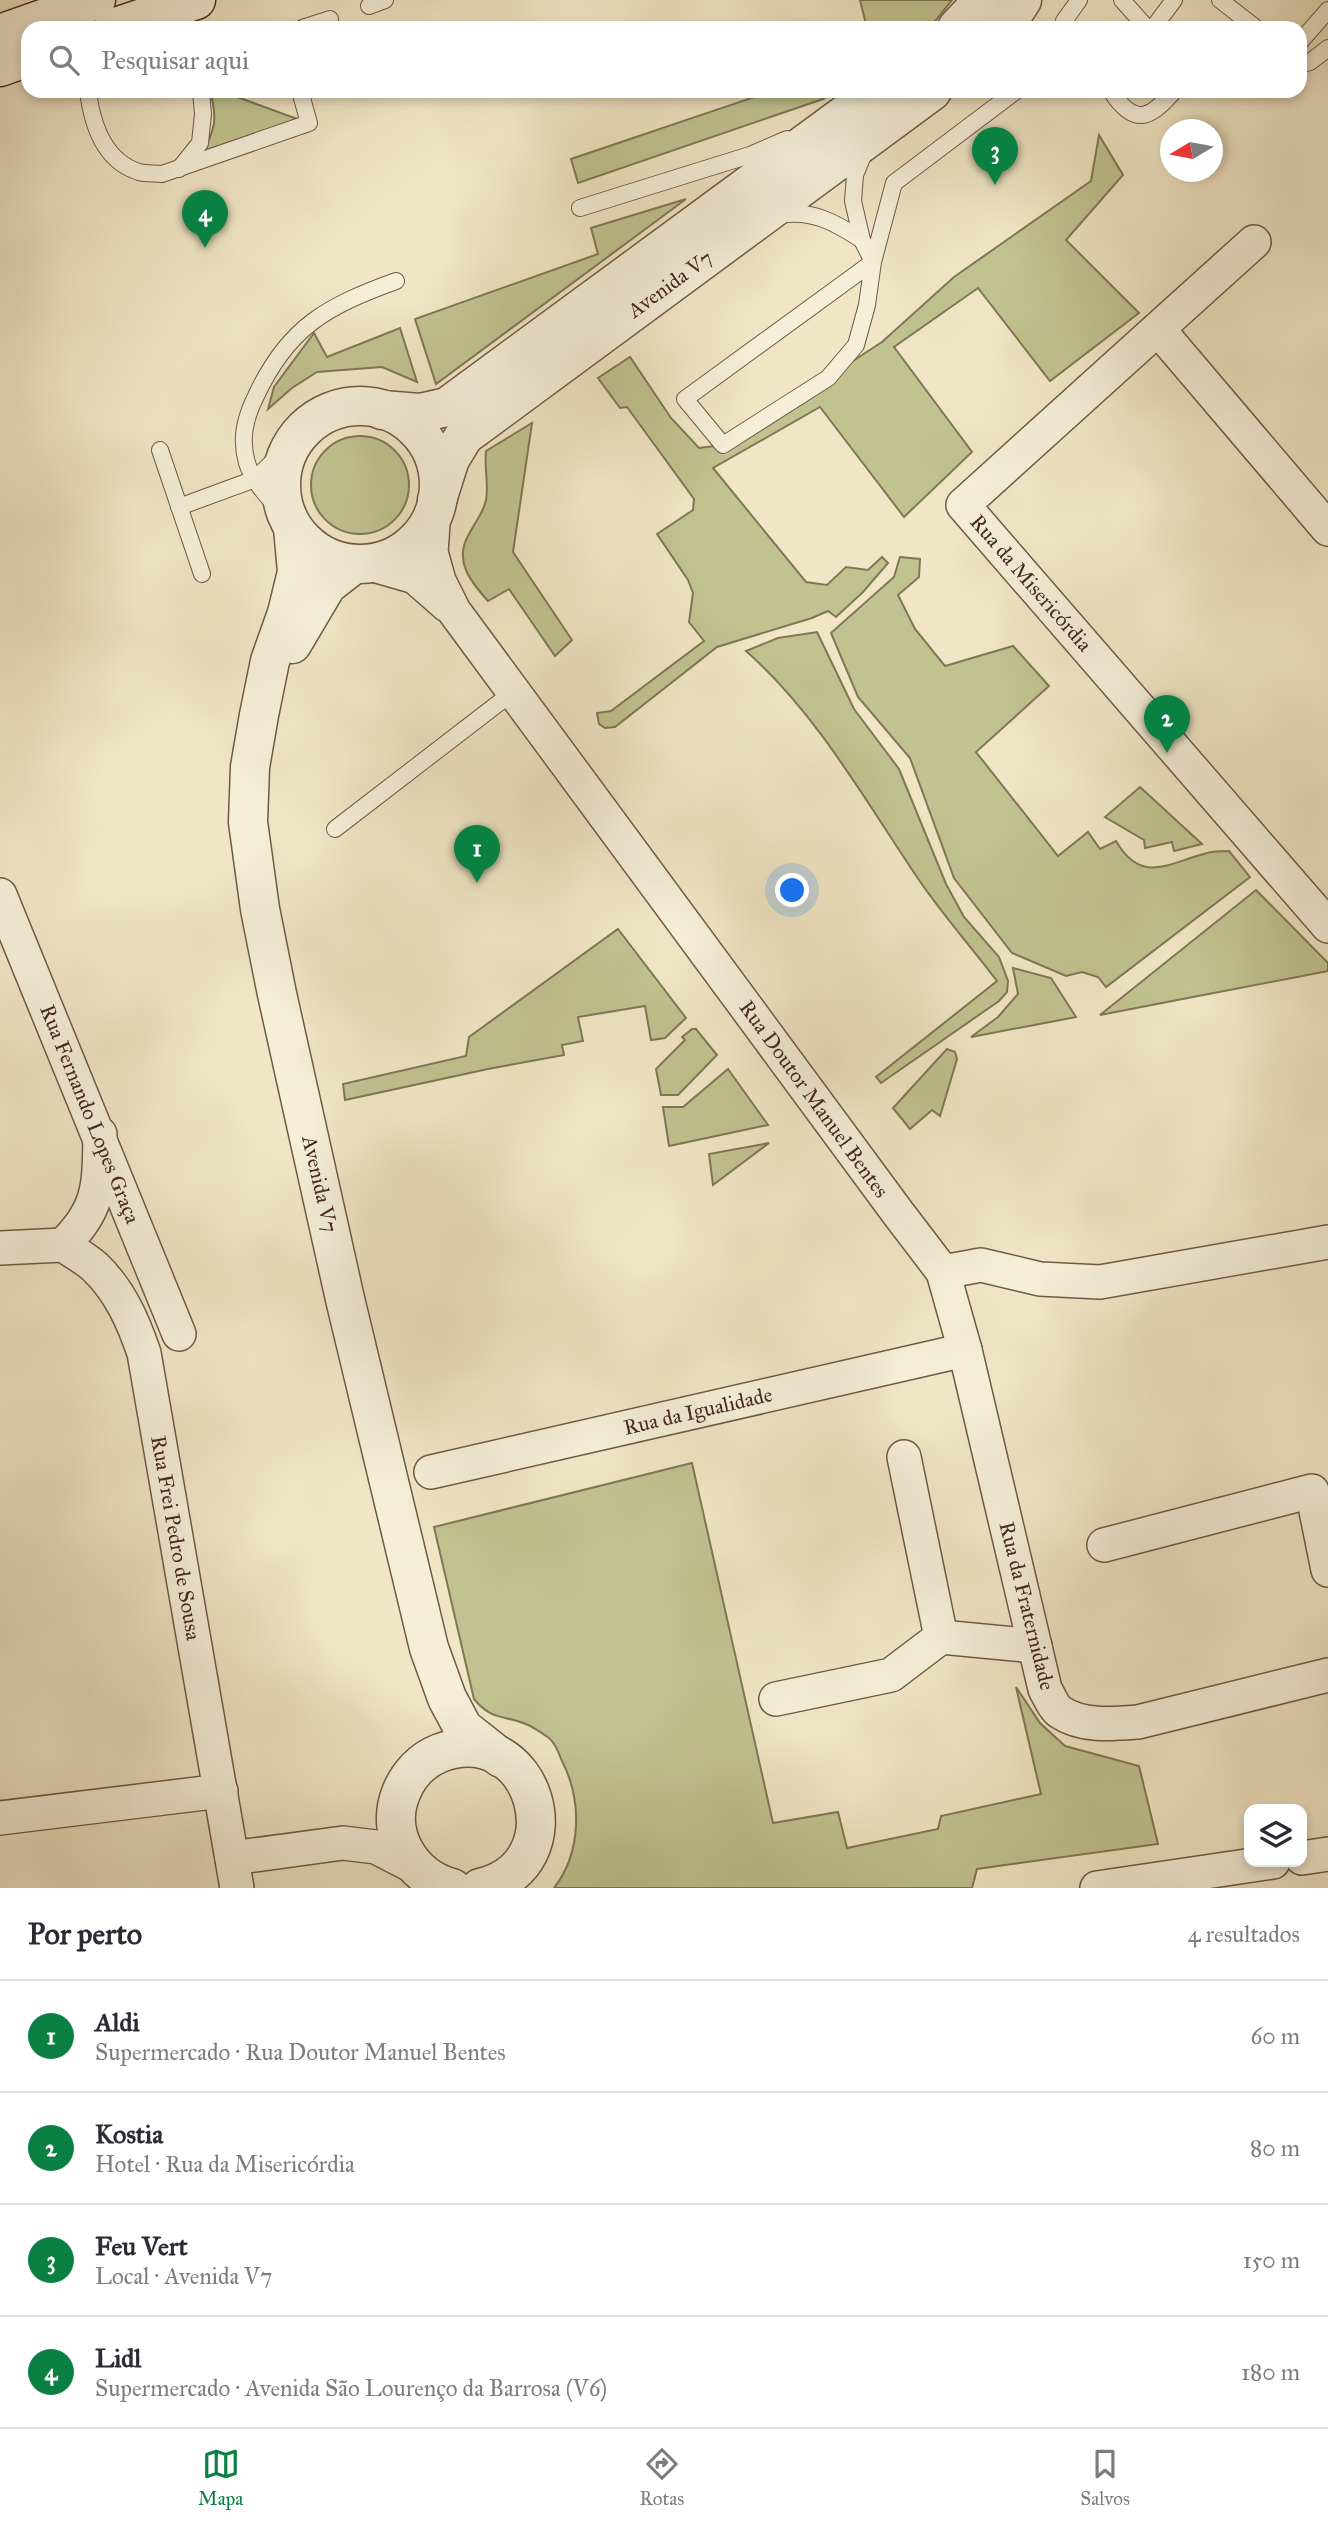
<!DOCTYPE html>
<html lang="pt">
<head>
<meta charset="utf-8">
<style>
  body { margin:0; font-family:"IM FELL Great Primer",serif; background:#f2f2f3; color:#2b2b33 }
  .controls { position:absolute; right:21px; bottom:21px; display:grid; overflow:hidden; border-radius:14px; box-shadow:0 4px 10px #0003 }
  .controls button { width:63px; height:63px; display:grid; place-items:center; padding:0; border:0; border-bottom:2px solid #e1e1e2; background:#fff; color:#2b2b33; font:35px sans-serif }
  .compass { position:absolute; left:1160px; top:119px; width:63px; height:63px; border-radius:50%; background:#fff; box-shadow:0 4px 10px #0003; rotate:260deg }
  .you { position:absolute; left:793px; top:891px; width:24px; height:24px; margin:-18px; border:5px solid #fff; border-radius:50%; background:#1a73e8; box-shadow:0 0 0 10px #1a73e833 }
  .badge { display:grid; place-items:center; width:46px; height:46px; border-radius:50%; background:#0b8043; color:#fff; font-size:23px; font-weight:700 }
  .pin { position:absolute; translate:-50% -58px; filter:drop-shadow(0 2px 4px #0008) }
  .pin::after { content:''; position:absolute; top:37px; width:24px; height:21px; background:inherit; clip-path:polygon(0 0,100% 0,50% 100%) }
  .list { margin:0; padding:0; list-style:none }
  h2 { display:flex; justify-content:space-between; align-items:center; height:91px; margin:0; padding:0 28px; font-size:30px }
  h2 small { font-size:23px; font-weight:400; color:#7c7c81 }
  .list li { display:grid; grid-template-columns:46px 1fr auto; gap:21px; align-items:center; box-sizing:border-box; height:112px; padding:0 28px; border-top:2px solid #e1e1e2 }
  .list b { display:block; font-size:26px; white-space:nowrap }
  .list p { margin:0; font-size:23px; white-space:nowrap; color:#7c7c81 }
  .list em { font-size:23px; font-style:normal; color:#7c7c81 }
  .icon { flex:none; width:38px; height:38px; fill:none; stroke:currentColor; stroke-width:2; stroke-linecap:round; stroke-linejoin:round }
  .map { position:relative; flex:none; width:1328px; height:1888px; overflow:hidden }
  .search { position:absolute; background:#fff; box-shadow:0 4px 10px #0003; left:21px; right:21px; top:21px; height:77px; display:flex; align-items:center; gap:18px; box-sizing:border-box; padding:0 24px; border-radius:21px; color:#7c7c81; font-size:26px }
  .sheet { height:539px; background:#fff }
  nav { display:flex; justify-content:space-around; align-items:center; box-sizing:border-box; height:98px; border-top:2px solid #e1e1e2; background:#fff; font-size:19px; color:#7c7c81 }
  nav a { display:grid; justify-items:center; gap:4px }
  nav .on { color:#0b8043 }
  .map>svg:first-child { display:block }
  .green { fill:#c0c390; stroke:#827656; stroke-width:2 }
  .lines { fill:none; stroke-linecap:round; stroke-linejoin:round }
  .service-casing { stroke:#705947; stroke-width:18 }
  .minor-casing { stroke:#705947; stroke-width:36 }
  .tertiary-casing { stroke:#705947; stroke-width:41 }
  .secondary-casing { stroke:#452a1d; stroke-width:41 }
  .service { stroke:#f5efd9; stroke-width:16 }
  .minor { stroke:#f5efd9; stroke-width:33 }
  .tertiary { stroke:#f5efd9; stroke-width:38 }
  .secondary { stroke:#f5efd9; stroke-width:38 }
  .labels { text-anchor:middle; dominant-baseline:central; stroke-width:5; stroke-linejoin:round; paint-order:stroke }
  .street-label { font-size:21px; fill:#452a1d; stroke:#f5efd9 }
</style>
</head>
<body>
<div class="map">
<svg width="1328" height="1888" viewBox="0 0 1328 1888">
  <rect width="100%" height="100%" fill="#f0e6c5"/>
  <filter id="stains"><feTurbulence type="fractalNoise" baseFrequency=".00286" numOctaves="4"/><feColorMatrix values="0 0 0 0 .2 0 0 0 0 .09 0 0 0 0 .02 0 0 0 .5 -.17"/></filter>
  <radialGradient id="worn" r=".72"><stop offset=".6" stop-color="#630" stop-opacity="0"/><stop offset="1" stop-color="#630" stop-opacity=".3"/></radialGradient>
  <g class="green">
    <path d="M860 0H952L936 20 924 28H867Z"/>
    <path d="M210 91H221L300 120 201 155C215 131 218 119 210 91Z"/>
    <path d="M772 91H835L823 99 578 183 571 159Z"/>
    <path d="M1099 135 1123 175 1066 240 1139 313 1050 381 978 288 894 347 972 452 904 517 820 407 713 468 806 582 827 585 846 567 868 570 882 557 888 563 863 592 836 617 828 611 812 618 717 647 615 727 605 728 599 724 597 713 611 711 704 641 689 622 693 593 688 580 657 534 693 510 694 499 627 407 620 408 598 378 630 357 671 418 699 448 723 445 882 342 954 277 1091 181Z"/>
    <path d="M686 199 436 384 415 319 598 254 591 228Z"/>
    <path d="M400 328 417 382 382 367 317 372 292 388 268 409 274 387 314 333 327 357Z"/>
    <path d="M532 423 513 552 572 640 555 656 509 589 488 601C471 582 453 561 469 534 475 522 483 514 486 500 489 485 484 467 486 451Z"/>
    <circle cx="360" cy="485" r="49"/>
    <path d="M900 557 920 559 919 577 898 595 915 629 945 666 1013 646 1049 686 976 752 1058 856 1088 832 1100 849 1116 841C1142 886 1170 862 1207 853 1213 851 1221 851 1229 851L1250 877 1106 987 1098 977 1082 972 1066 976 1012 953 954 878 910 758 858 697 831 633 894 577Z"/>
    <path d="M817 632 854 709 899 769 946 884 964 917 999 957 1008 981 1007 992 999 1001 881 1083 876 1077 997 981C970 945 938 910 913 871 862 795 815 712 746 651L778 638Z"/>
    <path d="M1140 787 1202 844 1174 851 1172 842 1145 848 1144 840 1105 817Z"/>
    <path d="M1256 890 1328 963V971L1100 1015Z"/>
    <path d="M618 929 686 1018 665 1038 651 1040 645 1006 578 1017 583 1041 562 1045 564 1055 488 1069 345 1100 343 1084 466 1056 469 1037Z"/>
    <path d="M1013 968 1051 978 1076 1017 971 1037 998 1017 1018 994Z"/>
    <path d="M692 1029H696L717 1055 678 1095H661L656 1069 685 1040 682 1037Z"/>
    <path d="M947 1049 955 1052 957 1059 940 1116 932 1110 910 1129 893 1108Z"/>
    <path d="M728 1069 768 1125 669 1146 663 1107H683Z"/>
    <path d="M769 1143 713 1185 709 1154Z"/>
    <path d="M692 1463 773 1823 838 1812 847 1848 938 1829 941 1816 1041 1794 1016 1687 1040 1723 1065 1746 1139 1766 1158 1844 977 1869 972 1888H554C582 1852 582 1800 562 1761 559 1753 555 1743 549 1738 542 1733 533 1727 526 1724 503 1715 491 1720 474 1699L434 1527Z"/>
  </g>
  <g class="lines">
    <g class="service-casing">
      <g id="service">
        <path d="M1122 0 1147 28"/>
        <path d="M1220 0 1256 28"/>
        <path d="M369 6 385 0"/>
        <path d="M302 28 330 19"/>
        <path d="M1068 28 1064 21 1079 0"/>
        <path d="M1153 28 1174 0"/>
        <path d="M1300 42 1328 10"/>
        <path d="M1300 65 1310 62 1328 48"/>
        <path d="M88 91C92 124 104 161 139 172 146 174 155 173 162 174L309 123 300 91"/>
        <path d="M1111 91C1134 126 1149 120 1174 91"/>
        <path d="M864 153 855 175 853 201 862 240 873 262 867 305 856 345 828 378 723 445 685 399 873 262 894 183 1016 91"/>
        <path d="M179 169 200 143 203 114 201 91"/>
        <path d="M580 208 750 155 787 139"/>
        <path d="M780 215C812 209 836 223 862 240"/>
        <path d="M160 450 202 574"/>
        <path d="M179 507 255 479 295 440"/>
        <path d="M288 519C273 502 254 485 247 463 240 439 245 418 256 396 288 327 327 306 396 281"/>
        <path d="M335 829 513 692"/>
      </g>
    </g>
    <g class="minor-casing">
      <g id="minor">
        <path d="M1254 242 963 505 1328 926"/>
        <path d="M1158 329 1328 529"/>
        <path d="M434 510 431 552 439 581 454 611 898 1213 943 1272 981 1265 1040 1279 1100 1282 1328 1242"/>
        <path d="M370 564 415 577 447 605"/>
        <path d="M0 895 179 1334"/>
        <path d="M100 1134C99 1184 101 1208 63 1245 74 1252 86 1259 95 1267 120 1291 133 1321 144 1353L237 1888"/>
        <path d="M0 1248 63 1245"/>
        <path d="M943 1272 965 1350 1045 1689C1049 1696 1054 1708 1060 1712 1082 1727 1113 1724 1138 1722L1328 1675"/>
        <path d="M904 1457 941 1637"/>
        <path d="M431 1472 965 1350"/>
        <path d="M1104 1545 1312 1491 1328 1570"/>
        <path d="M776 1699 891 1675 941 1637 1035 1646"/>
        <path d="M0 1818 221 1791"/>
        <path d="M232 1858 343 1843 376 1847 415 1867"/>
        <path d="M1302 1858 1328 1854"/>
        <path d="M1097 1888 1273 1862"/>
      </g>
    </g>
    <g class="tertiary-casing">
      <g id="tertiary">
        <path d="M957 28 973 11 980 0"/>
        <path d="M1004 28 1022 0"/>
        <circle cx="360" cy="485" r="79"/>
        <path d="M382 410 420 413 447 407 877 91"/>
        <path d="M437 500 450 459 464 436 932 91"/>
        <path d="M293 528 297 572 287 613 270 661 259 715 250 767 248 822 260 909 277 994 345 1299 429 1648 447 1698 463 1728 501 1758"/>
        <path d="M292 644 327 585 354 564"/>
        <path d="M452 1888C412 1877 384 1835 401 1793 408 1775 422 1760 440 1753 534 1718 579 1865 480 1888"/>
      </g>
    </g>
    <g class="secondary-casing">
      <g id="secondary">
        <path d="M113 28 196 0"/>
        <path d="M0 34 96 0"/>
        <path d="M0 67 28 57"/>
      </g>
    </g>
    <use href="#service" class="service"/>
    <use href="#minor" class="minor"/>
    <use href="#tertiary" class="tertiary"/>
    <use href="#secondary" class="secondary"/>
  </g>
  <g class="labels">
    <g class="street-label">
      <text transform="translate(670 284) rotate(-36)">Avenida V7</text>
      <text transform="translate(1031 583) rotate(49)">Rua da Misericórdia</text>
      <text transform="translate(814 1099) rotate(54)">Rua Doutor Manuel Bentes</text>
      <text transform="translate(90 1114) rotate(68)">Rua Fernando Lopes Graça</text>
      <text transform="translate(320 1184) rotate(77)">Avenida V7</text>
      <text transform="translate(698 1411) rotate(-13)">Rua da Igualidade</text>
      <text transform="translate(176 1538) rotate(80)">Rua Frei Pedro de Sousa</text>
      <text transform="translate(1027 1606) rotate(76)">Rua da Fraternidade</text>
    </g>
  </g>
  <rect width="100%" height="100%" filter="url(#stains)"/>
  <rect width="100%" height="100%" fill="url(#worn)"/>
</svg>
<div class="controls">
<button><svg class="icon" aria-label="layers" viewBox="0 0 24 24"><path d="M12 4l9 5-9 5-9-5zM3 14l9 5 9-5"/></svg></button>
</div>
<svg class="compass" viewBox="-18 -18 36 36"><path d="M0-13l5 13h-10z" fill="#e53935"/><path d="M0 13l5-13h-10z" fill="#7c7c81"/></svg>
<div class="you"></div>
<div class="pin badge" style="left:477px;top:883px">1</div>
<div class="pin badge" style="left:1167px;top:753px">2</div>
<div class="pin badge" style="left:995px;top:185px">3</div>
<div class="pin badge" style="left:205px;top:248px">4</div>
<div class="search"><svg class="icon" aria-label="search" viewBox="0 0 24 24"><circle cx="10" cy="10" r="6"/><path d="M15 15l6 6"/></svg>Pesquisar aqui</div>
</div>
<section class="sheet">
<h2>Por perto<small>4 resultados</small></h2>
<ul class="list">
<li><span class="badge">1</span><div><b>Aldi</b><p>Supermercado · Rua Doutor Manuel Bentes</p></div><em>60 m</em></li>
<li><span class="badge">2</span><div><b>Kostia</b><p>Hotel · Rua da Misericórdia</p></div><em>80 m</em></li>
<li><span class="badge">3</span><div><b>Feu Vert</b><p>Local · Avenida V7</p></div><em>150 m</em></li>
<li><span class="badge">4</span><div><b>Lidl</b><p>Supermercado · Avenida São Lourenço da Barrosa (V6)</p></div><em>180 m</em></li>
</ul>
</section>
<nav>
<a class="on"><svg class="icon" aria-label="map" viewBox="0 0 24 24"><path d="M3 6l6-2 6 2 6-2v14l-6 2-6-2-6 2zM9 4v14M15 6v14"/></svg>Mapa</a>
<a><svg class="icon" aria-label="directions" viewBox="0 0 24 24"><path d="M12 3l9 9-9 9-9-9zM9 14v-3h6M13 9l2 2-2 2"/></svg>Rotas</a>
<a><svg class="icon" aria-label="saved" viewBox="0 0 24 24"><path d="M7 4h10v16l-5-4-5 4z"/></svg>Salvos</a>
</nav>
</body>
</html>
